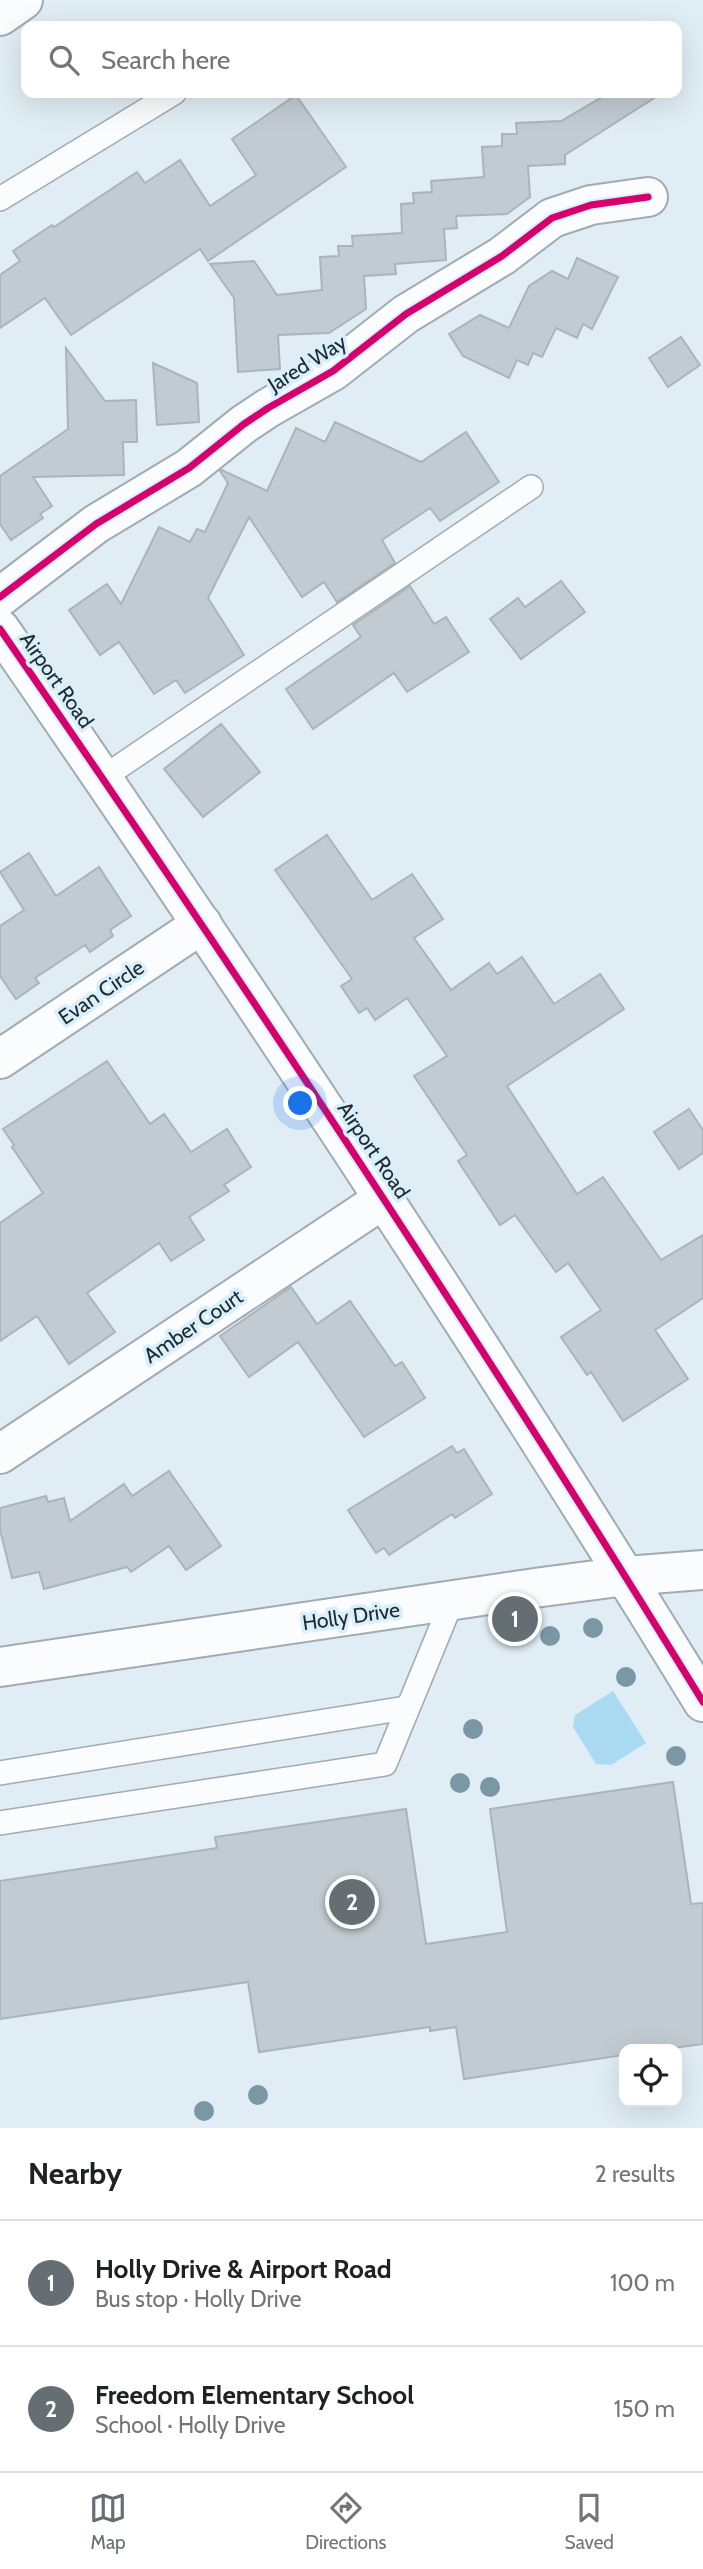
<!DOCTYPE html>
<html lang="en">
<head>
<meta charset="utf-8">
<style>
  body { margin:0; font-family:Cabin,sans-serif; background:#f6f6f6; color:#202124 }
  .controls { position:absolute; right:21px; bottom:21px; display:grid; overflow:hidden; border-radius:14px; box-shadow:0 7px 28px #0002 }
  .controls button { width:63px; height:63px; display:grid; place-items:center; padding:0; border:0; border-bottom:2px solid #e0e0e0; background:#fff; color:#202124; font:35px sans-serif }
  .you { position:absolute; left:301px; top:1104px; width:24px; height:24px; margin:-18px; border:5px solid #fff; border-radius:50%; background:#1a73e8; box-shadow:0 0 0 10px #1a73e833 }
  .badge { display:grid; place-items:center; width:46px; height:46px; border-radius:50%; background:#646e73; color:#fff; font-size:23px; font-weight:700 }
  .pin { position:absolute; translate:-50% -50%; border:4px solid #fff; box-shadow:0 2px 7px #0006 }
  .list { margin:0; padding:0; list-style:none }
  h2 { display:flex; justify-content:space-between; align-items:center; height:91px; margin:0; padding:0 28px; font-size:30px }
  h2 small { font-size:23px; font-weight:400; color:#757577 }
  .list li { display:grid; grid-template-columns:46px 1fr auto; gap:21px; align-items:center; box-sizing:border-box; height:126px; padding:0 28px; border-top:2px solid #e0e0e0 }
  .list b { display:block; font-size:26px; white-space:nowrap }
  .list p { margin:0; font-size:23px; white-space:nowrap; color:#757577 }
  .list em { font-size:23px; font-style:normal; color:#757577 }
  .icon { flex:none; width:38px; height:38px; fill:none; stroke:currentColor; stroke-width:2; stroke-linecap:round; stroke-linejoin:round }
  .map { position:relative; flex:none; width:703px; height:2128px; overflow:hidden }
  .search { position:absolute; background:#fff; box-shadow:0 7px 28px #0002; left:21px; right:21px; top:21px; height:77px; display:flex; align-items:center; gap:18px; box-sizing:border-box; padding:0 24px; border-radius:14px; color:#757577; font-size:26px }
  .sheet { height:343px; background:#fff }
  nav { display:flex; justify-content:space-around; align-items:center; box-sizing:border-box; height:98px; border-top:2px solid #e0e0e0; background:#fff; font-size:19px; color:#757577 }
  nav a { display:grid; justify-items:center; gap:4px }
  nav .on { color:#646e73 }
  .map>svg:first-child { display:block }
  .green { fill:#aad9f2 }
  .building { fill:#c2cbd1; stroke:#abb4ba; stroke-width:2 }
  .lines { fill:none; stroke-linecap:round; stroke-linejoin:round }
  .lane-casing { stroke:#a1abb0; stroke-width:26 }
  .street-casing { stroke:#a1abb0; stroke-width:42 }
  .lane { stroke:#fafcfd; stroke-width:23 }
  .street { stroke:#fafcfd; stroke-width:38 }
  .cycleway-casing { stroke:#d8effc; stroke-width:11 }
  .cycleway { stroke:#d6006c; stroke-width:7 }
  .tree { fill:#7a97a6 }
  .labels { text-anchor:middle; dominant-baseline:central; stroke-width:7; stroke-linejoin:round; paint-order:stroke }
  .street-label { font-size:21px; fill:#212a2e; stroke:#d8effc }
</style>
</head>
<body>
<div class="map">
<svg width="703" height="2128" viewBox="0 0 703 2128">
  <rect width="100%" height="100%" fill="#e0edf4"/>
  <path class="green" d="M613 1691 646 1743 611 1765 596 1764 573 1727 575 1715Z"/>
  <g class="building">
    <path d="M609 93H662L565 155V164L528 166 530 197 507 214 456 216 457 228 444 229 446 260 395 264 396 274 364 276 366 309 329 333 278 335 280 369 238 372 234 298 210 264 254 261 277 295 322 290 320 257 339 256 338 246H353L352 236 402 233 401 204 414 203 413 193 432 192 431 181 484 177 482 147 502 146V134H517L516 123 561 121Z"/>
    <path d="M296 95 346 167 208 261 200 249 71 335 45 298 0 328V275L20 261 13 251 52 225 54 227 137 172 145 183 180 160 210 206 256 175 232 139Z"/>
    <path d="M577 258 618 277 592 329 583 324 577 338 556 328 542 357 533 353 528 365 517 360 509 378 463 356 449 334 480 315 509 328 529 286 552 271 568 279Z"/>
    <path d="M681 337 700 365 668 387 649 358Z"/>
    <path d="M66 348 105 401 136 400 137 442H123L124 475 33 477 52 506 40 514 43 518 11 540 0 524V476L68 429Z"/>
    <path d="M153 363 197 383 199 422 157 425Z"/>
    <path d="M335 422 421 462 466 432 499 482 440 521 430 508 382 540 395 563 337 602 324 582 302 597 249 517 208 598 244 655 185 693 176 680 154 694 119 642 100 655 69 610 107 584 121 604 159 527 190 542 197 529 205 532 228 483 220 471 222 470 267 491 296 428 325 442Z"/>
    <path d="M561 581 585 612 521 659 490 619 518 598 525 607Z"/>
    <path d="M410 586 434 624 446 617 469 652 407 692 394 673 313 729 286 689 361 637 353 625Z"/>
    <path d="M221 724 260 772 203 817 164 769Z"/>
    <path d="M327 835 372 900 412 874 443 919 414 938 451 990 489 963 497 974 522 957 554 1004 600 974 624 1009 507 1086 577 1194 603 1177 661 1260 703 1235V1298L655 1330 688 1379 623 1421 591 1372 587 1375 561 1337 601 1310 568 1263 556 1272 515 1215 500 1225 458 1161 467 1155 414 1076 447 1056 407 998 375 1020 367 1008 359 1013 341 986 352 979 275 870Z"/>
    <path d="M29 853 56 896 99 867 131 916 110 930 113 936 90 952 85 945 35 978 39 983 16 999 0 976V926L24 910 0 872Z"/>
    <path d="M107 1061 150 1124 164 1114 191 1152 227 1129 251 1167 224 1185 229 1191 189 1217 204 1240 171 1261 159 1243 87 1293 115 1332 69 1364 37 1316 0 1341V1223L43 1193 12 1147 14 1145 3 1129Z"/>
    <path d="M689 1109 703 1130V1153L679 1169 654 1132Z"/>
    <path d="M291 1287 317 1324 350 1301 395 1366 402 1362 425 1398 364 1437 298 1342 249 1377 220 1336Z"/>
    <path d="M452 1446 457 1453 464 1449 492 1494 455 1518 452 1514 389 1555 384 1548 376 1553 348 1510Z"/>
    <path d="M169 1471 221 1546 186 1570 169 1546 131 1572 127 1567 44 1589 39 1572 12 1578 0 1530V1508L46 1496 48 1502 64 1498 70 1521 124 1484 132 1496Z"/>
    <path d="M673 1782 691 1904 703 1903V2044L665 2049H624V2055L464 2079 456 2027 430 2031V2027L259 2052 248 1982 0 2019V1881L217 1848 215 1837 406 1809 426 1944 507 1932 490 1809Z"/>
  </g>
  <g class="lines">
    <g class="lane-casing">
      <g id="lane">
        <path d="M0 199 174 93"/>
        <path d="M104 777 531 487"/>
        <path d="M0 1773 406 1708"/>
        <path d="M0 1823 385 1764 452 1601"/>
      </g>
    </g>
    <g class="street-casing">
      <g id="street">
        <path d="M0 16 23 0"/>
        <path d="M0 597 96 524 189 468 244 424 268 408 333 371 406 314 502 256 552 218 591 205 648 197"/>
        <path d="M0 629C243 981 479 1337 703 1702"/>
        <path d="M0 1059 202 924"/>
        <path d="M0 1454 385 1198"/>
        <path d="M0 1667 542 1587 626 1576 703 1570"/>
      </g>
    </g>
    <use href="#lane" class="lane"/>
    <use href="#street" class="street"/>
    <g class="cycleway-casing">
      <g id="cycleway">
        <path d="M0 597 96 524 189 468 244 424 268 408 333 371 406 314 502 256 552 218 591 205 648 197"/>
        <path d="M0 629C243 981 479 1337 703 1702"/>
      </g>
    </g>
    <use href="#cycleway" class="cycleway"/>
  </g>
  <g class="tree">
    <circle cx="593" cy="1628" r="10"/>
    <circle cx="550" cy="1636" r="10"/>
    <circle cx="626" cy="1677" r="10"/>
    <circle cx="473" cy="1729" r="10"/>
    <circle cx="676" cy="1756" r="10"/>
    <circle cx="460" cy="1783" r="10"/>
    <circle cx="490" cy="1787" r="10"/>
    <circle cx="258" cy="2095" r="10"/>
    <circle cx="204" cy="2111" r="10"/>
  </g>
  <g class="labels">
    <g class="street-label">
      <text transform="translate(307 363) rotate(-32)">Jared Way</text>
      <text transform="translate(57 680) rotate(55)">Airport Road</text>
      <text transform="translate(101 992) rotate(-34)">Evan Circle</text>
      <text transform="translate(374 1150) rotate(56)">Airport Road</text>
      <text transform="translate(193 1326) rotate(-34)">Amber Court</text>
      <text transform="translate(351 1616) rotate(-8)">Holly Drive</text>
    </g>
  </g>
</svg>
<div class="controls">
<button><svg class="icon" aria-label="locate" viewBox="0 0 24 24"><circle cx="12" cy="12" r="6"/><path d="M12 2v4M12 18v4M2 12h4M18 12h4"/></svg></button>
</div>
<div class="you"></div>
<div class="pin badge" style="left:515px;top:1619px">1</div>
<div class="pin badge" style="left:352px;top:1902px">2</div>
<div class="search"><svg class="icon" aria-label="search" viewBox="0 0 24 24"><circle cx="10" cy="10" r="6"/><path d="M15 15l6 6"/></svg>Search here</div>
</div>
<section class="sheet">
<h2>Nearby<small>2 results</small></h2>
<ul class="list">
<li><span class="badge">1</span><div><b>Holly Drive &amp; Airport Road</b><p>Bus stop · Holly Drive</p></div><em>100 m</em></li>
<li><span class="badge">2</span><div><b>Freedom Elementary School</b><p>School · Holly Drive</p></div><em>150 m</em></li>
</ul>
</section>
<nav>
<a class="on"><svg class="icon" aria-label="map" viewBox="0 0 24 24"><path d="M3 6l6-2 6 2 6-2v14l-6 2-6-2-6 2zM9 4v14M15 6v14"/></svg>Map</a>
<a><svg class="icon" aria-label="directions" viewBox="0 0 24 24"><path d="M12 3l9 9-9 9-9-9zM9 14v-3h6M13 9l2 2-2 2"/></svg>Directions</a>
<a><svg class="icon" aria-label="saved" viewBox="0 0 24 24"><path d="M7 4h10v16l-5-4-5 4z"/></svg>Saved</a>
</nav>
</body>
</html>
